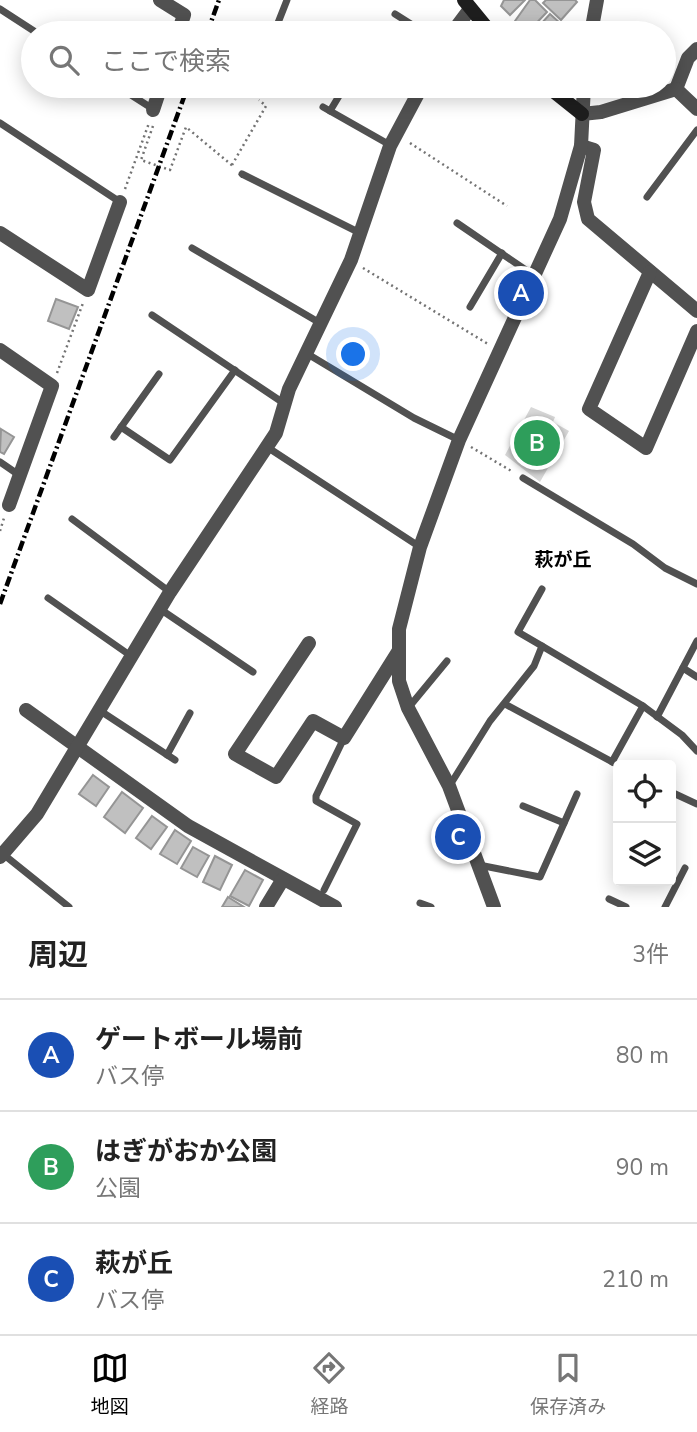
<!DOCTYPE html>
<html lang="ja">
<head>
<meta charset="utf-8">
<style>
  body { margin:0; font-family:"Nunito Sans","Noto Sans JP",sans-serif; background:#f6f6f6; color:#222 }
  .controls { position:absolute; right:21px; bottom:21px; display:grid; overflow:hidden; border-radius:7px; box-shadow:0 4px 18px #0003 }
  .controls button { width:63px; height:63px; display:grid; place-items:center; padding:0; border:0; border-bottom:2px solid #e0e0e0; background:#fff; color:#222; font:35px sans-serif }
  .you { position:absolute; left:354px; top:355px; width:24px; height:24px; margin:-18px; border:5px solid #fff; border-radius:50%; background:#1a73e8; box-shadow:0 0 0 10px #1a73e833 }
  .badge { display:grid; place-items:center; width:46px; height:46px; border-radius:50%; background:#000; color:#fff; font-size:23px; font-weight:700 }
  .pin { position:absolute; translate:-50% -50%; border:4px solid #fff; box-shadow:0 2px 7px #0006 }
  .list { margin:0; padding:0; list-style:none }
  h2 { display:flex; justify-content:space-between; align-items:center; height:91px; margin:0; padding:0 28px; font-size:30px }
  h2 small { font-size:23px; font-weight:400; color:#767676 }
  .list li { display:grid; grid-template-columns:46px 1fr auto; gap:21px; align-items:center; box-sizing:border-box; height:112px; padding:0 28px; border-top:2px solid #e0e0e0 }
  .list b { display:block; font-size:26px; white-space:nowrap }
  .list p { margin:0; font-size:23px; white-space:nowrap; color:#767676 }
  .list em { font-size:23px; font-style:normal; color:#767676 }
  .icon { flex:none; width:38px; height:38px; fill:none; stroke:currentColor; stroke-width:2; stroke-linecap:round; stroke-linejoin:round }
  .map { position:relative; flex:none; width:697px; height:907px; overflow:hidden }
  .search { position:absolute; background:#fff; box-shadow:0 4px 18px #0003; left:21px; right:21px; top:21px; height:77px; display:flex; align-items:center; gap:18px; box-sizing:border-box; padding:0 24px; border-radius:38px; color:#767676; font-size:26px }
  .sheet { height:427px; background:#fff }
  nav { display:flex; justify-content:space-around; align-items:center; box-sizing:border-box; height:98px; border-top:2px solid #e0e0e0; background:#fff; font-size:19px; color:#767676 }
  nav a { display:grid; justify-items:center; gap:4px }
  nav .on { color:#000 }
  .map>svg:first-child { display:block }
  .green { fill:#d8d8d8 }
  .building { fill:#c0c0c0; stroke:#959595; stroke-width:2 }
  .lines { fill:none; stroke-linecap:round; stroke-linejoin:round }
  .path { stroke:#737373; stroke-width:2.5; stroke-dasharray:2 3.5; stroke-linecap:butt }
  .lane { stroke:#515151; stroke-width:7 }
  .street { stroke:#515151; stroke-width:14 }
  .secondary { stroke:#1e1e1e; stroke-width:14 }
  .rail { stroke:#000; stroke-width:4.5; stroke-dasharray:10 3.5 2 3.5; stroke-linecap:butt }
  .labels { text-anchor:middle; dominant-baseline:central; stroke-width:7; stroke-linejoin:round; paint-order:stroke }
  .neighbourhood-label { font-size:19px; font-weight:bold; fill:#000; stroke:#fff }
</style>
</head>
<body>
<div class="map">
<svg width="697" height="907" viewBox="0 0 697 907">
  <rect width="100%" height="100%" fill="#fff"/>
  <path class="green" d="M531 407 555 417 553 422 569 431 540 482 505 455Z"/>
  <g class="building">
    <path d="M504 0H525L510 15 501 6Z"/>
    <path d="M530 0H535L547 12 527 33H522L515 21Z"/>
    <path d="M546 0H575L577 2 561 20 543 3Z"/>
    <path d="M550 14 561 24 553 33 540 25Z"/>
    <path d="M562 25 571 33H555Z"/>
    <path d="M148 26 158 33H143Z"/>
    <path d="M56 299 78 307 69 329 48 321Z"/>
    <path d="M1 429 14 437 4 454 0 452Z"/>
    <path d="M93 775 109 787 96 806 79 794Z"/>
    <path d="M122 792 143 808 125 833 104 817Z"/>
    <path d="M152 816 167 827 151 849 136 838Z"/>
    <path d="M175 830 191 841 177 864 160 854Z"/>
    <path d="M193 847 209 856 197 877 181 868Z"/>
    <path d="M215 856 232 865 220 890 203 882Z"/>
    <path d="M245 870 263 880 249 906 230 896Z"/>
    <path d="M228 897 244 907H222Z"/>
  </g>
  <g class="lines">
    <g class="path">
      <path d="M153 126 141 160 170 170 186 127 234 167"/>
      <path d="M410 143 507 206"/>
      <path d="M232 165 266 106 259 100"/>
      <path d="M125 189 149 123"/>
      <path d="M363 268 488 344"/>
      <path d="M57 373 83 303"/>
      <path d="M471 447 513 472"/>
      <path d="M0 531 4 518"/>
    </g>
    <g class="lane">
      <path d="M0 9 37 33"/>
      <path d="M395 14 425 33"/>
      <path d="M274 33 287 0"/>
      <path d="M117 86 153 109"/>
      <path d="M251 93 254 86"/>
      <path d="M323 107 390 145"/>
      <path d="M330 111 345 86"/>
      <path d="M0 123 120 202"/>
      <path d="M242 174 360 233"/>
      <path d="M647 197 697 130"/>
      <path d="M457 223 536 277"/>
      <path d="M192 248 320 323"/>
      <path d="M470 307 502 253"/>
      <path d="M152 315 285 404"/>
      <path d="M306 353 414 418 459 440"/>
      <path d="M121 427 170 460 235 370"/>
      <path d="M114 437 159 374"/>
      <path d="M267 447 420 547"/>
      <path d="M0 462 19 475"/>
      <path d="M523 478 633 544 665 568 697 584"/>
      <path d="M72 519 170 592"/>
      <path d="M542 589 518 632 542 646"/>
      <path d="M48 598 131 656"/>
      <path d="M160 609 253 672"/>
      <path d="M683 668 697 677"/>
      <path d="M505 704 618 765"/>
      <path d="M409 707 447 661"/>
      <path d="M99 710 175 760"/>
      <path d="M657 717 697 641"/>
      <path d="M167 755 190 713"/>
      <path d="M612 762 643 706"/>
      <path d="M450 785 490 721 534 666 542 646 643 706 682 735 697 751"/>
      <path d="M671 792 697 804"/>
      <path d="M523 806 564 823"/>
      <path d="M3 854 69 907"/>
      <path d="M479 865 540 877 577 794"/>
      <path d="M324 890 357 824 316 801V796L344 738"/>
      <path d="M609 899 626 907"/>
      <path d="M420 903 431 907"/>
      <path d="M665 907 685 868"/>
    </g>
    <g class="street">
      <path d="M160 0 184 15 178 33"/>
      <path d="M452 33 470 9"/>
      <path d="M591 33 597 0"/>
      <path d="M676 89 688 58 697 49"/>
      <path d="M676 89 697 109"/>
      <path d="M153 110 161 86"/>
      <path d="M582 114 601 112 676 89"/>
      <path d="M581 146 594 150 584 202 588 219 697 311"/>
      <path d="M0 233 88 290 120 202"/>
      <path d="M650 272 589 409 646 448 697 331"/>
      <path d="M0 350 52 386 9 505"/>
      <path d="M309 643 235 754 276 777 313 721 344 738 398 652"/>
      <path d="M26 710 188 826 335 907"/>
      <path d="M0 857 37 814 170 592 276 433 289 389 351 260 390 146 422 86"/>
      <path d="M266 907 283 879"/>
      <path d="M494 907 449 786 408 708 399 681V629L420 547 459 440 560 219 581 146 584 86"/>
    </g>
    <g class="secondary">
      <path d="M464 0 491 33"/>
      <path d="M547 86 582 114"/>
    </g>
    <g class="rail">
      <path d="M207 33 219 0"/>
      <path d="M0 604 188 86"/>
    </g>
  </g>
  <g class="labels">
    <g class="neighbourhood-label">
      <text x="563" y="560">萩が丘</text>
    </g>
  </g>
</svg>
<div class="controls">
<button><svg class="icon" aria-label="locate" viewBox="0 0 24 24"><circle cx="12" cy="12" r="6"/><path d="M12 2v4M12 18v4M2 12h4M18 12h4"/></svg></button>
<button><svg class="icon" aria-label="layers" viewBox="0 0 24 24"><path d="M12 4l9 5-9 5-9-5zM3 14l9 5 9-5"/></svg></button>
</div>
<div class="you"></div>
<div class="pin badge" style="left:521px;top:293px;background:#1a4fb4">A</div>
<div class="pin badge" style="left:537px;top:443px;background:#2e9e5b">B</div>
<div class="pin badge" style="left:458px;top:837px;background:#1a4fb4">C</div>
<div class="search"><svg class="icon" aria-label="search" viewBox="0 0 24 24"><circle cx="10" cy="10" r="6"/><path d="M15 15l6 6"/></svg>ここで検索</div>
</div>
<section class="sheet">
<h2>周辺<small>3件</small></h2>
<ul class="list">
<li><span class="badge" style="background:#1a4fb4">A</span><div><b>ゲートボール場前</b><p>バス停</p></div><em>80 m</em></li>
<li><span class="badge" style="background:#2e9e5b">B</span><div><b>はぎがおか公園</b><p>公園</p></div><em>90 m</em></li>
<li><span class="badge" style="background:#1a4fb4">C</span><div><b>萩が丘</b><p>バス停</p></div><em>210 m</em></li>
</ul>
</section>
<nav>
<a class="on"><svg class="icon" aria-label="map" viewBox="0 0 24 24"><path d="M3 6l6-2 6 2 6-2v14l-6 2-6-2-6 2zM9 4v14M15 6v14"/></svg>地図</a>
<a><svg class="icon" aria-label="directions" viewBox="0 0 24 24"><path d="M12 3l9 9-9 9-9-9zM9 14v-3h6M13 9l2 2-2 2"/></svg>経路</a>
<a><svg class="icon" aria-label="saved" viewBox="0 0 24 24"><path d="M7 4h10v16l-5-4-5 4z"/></svg>保存済み</a>
</nav>
</body>
</html>
